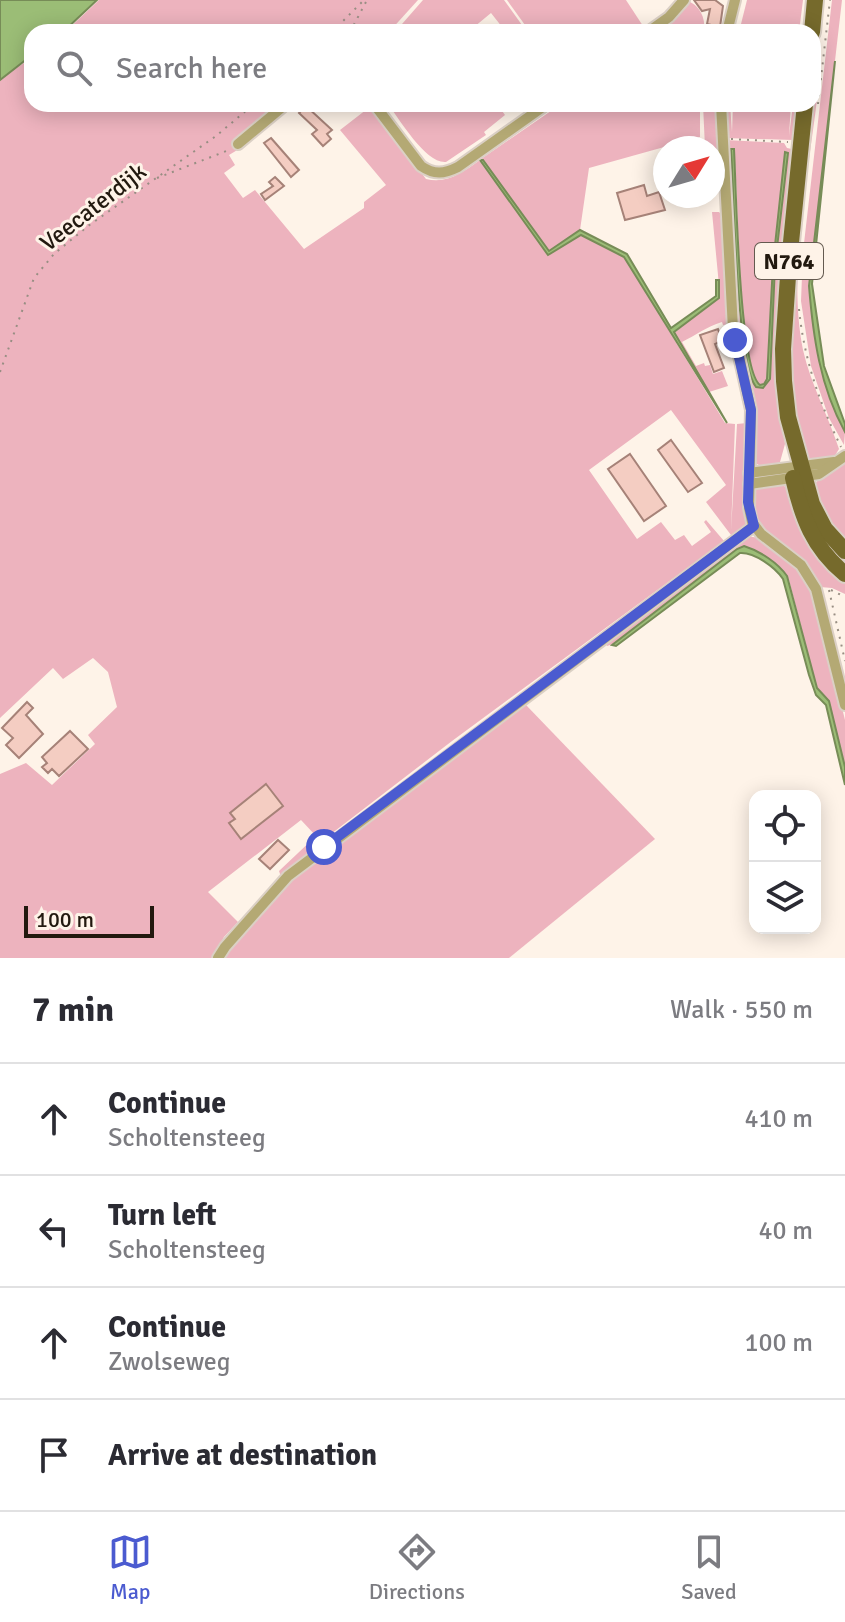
<!DOCTYPE html>
<html lang="en">
<head>
<meta charset="utf-8">
<style>
  body { margin:0; font-family:Signika,sans-serif; background:#f2f2f3; color:#2b2b33 }
  .controls { position:absolute; right:24px; bottom:24px; display:grid; overflow:hidden; border-radius:16px; box-shadow:0 4px 20px #0003 }
  .controls button { width:72px; height:72px; display:grid; place-items:center; padding:0; border:0; border-bottom:2px solid #e1e1e2; background:#fff; color:#2b2b33; font:40px sans-serif }
  .compass { position:absolute; left:653px; top:136px; width:72px; height:72px; border-radius:50%; background:#fff; box-shadow:0 4px 20px #0003; rotate:53deg }
  .scale { position:absolute; left:24px; bottom:20px; width:130px; box-sizing:border-box; padding-left:8px; border:4px solid #22190f; border-top:0; font-size:22px; line-height:28px; white-space:nowrap; color:#22190f; -webkit-text-stroke:6px #fef3e8; paint-order:stroke }
  .stop { position:absolute; width:24px; height:24px; margin:-18px; border:6px solid #4b5bd0; border-radius:50%; background:#fff }
  .stop.end { background:#4b5bd0; border-color:#fff; box-shadow:0 2px 8px #0008 }
  .list { margin:0; padding:0; list-style:none }
  h2 { display:flex; justify-content:space-between; align-items:center; height:104px; margin:0; padding:0 32px; font-size:34px }
  h2 small { font-size:26px; font-weight:400; color:#7c7c81 }
  .list li { display:grid; grid-template-columns:52px 1fr auto; gap:24px; align-items:center; box-sizing:border-box; height:112px; padding:0 32px; border-top:2px solid #e1e1e2 }
  .list b { display:block; font-size:30px; white-space:nowrap }
  .list p { margin:0; font-size:26px; white-space:nowrap; color:#7c7c81 }
  .list em { font-size:26px; font-style:normal; color:#7c7c81 }
  .icon { flex:none; width:44px; height:44px; fill:none; stroke:currentColor; stroke-width:2; stroke-linecap:round; stroke-linejoin:round }
  .map { position:relative; flex:none; width:845px; height:958px; overflow:hidden }
  .search { position:absolute; background:#fff; box-shadow:0 4px 20px #0003; left:24px; right:24px; top:24px; height:88px; display:flex; align-items:center; gap:20px; box-sizing:border-box; padding:0 28px; border-radius:24px; color:#7c7c81; font-size:30px }
  .sheet { height:552px; background:#fff }
  nav { display:flex; justify-content:space-around; align-items:center; box-sizing:border-box; height:112px; border-top:2px solid #e1e1e2; background:#fff; font-size:22px; color:#7c7c81 }
  nav a { display:grid; justify-items:center; gap:4px }
  nav .on { color:#4b5bd0 }
  .map>svg:first-child { display:block }
  .green { fill:#edb3be; fill-rule:evenodd }
  .water { fill:#9bbd76; stroke:#778c57; stroke-width:2 }
  .building { fill:#f4cdc2; stroke:#a68278; stroke-width:2 }
  .lines { fill:none; stroke-linecap:round; stroke-linejoin:round }
  .street-casing { stroke:#dbd0c5; stroke-width:14 }
  .primary-casing { stroke:#dbd0c5; stroke-width:20 }
  .path { stroke:#988e83; stroke-width:2; stroke-dasharray:2 6; stroke-linecap:butt }
  .street { stroke:#b4a974; stroke-width:10 }
  .primary { stroke:#766a2c; stroke-width:16 }
  .route { stroke:#4b5bd0; stroke-width:10 }
  .labels { text-anchor:middle; dominant-baseline:central; stroke-width:6; stroke-linejoin:round; paint-order:stroke }
  .shield { fill:#fef3e8; stroke:#645a50; stroke-width:2 }
  .shield-label { font-size:22px; font-weight:bold; fill:#22190f }
  .street-label { font-size:24px; fill:#22190f; stroke:#fef3e8 }
</style>
</head>
<body>
<div class="map">
<svg width="845" height="958" viewBox="0 0 845 958">
  <rect width="100%" height="100%" fill="#fef3e8"/>
  <g class="green">
    <path d="M99 0H418L389 32H65Z"/>
    <path d="M423 0H504L527 32H506L491 13 468 32H395Z"/>
    <path d="M507 0H626L643 26 634 32H530Z"/>
    <path d="M686 0C699 5 706 16 704 32H667L673 27 671 25 660 32H651Z"/>
    <path d="M747 0H803L799 32H739Z"/>
    <path d="M832 0H842L809 286 816 347 836 414 845 432 844 445 829 418 811 366 801 301 803 252Z"/>
    <path d="M32 58V104H282L239 149 229 155 235 165 224 173 243 198 255 190 304 249 364 208V202L386 185 340 130 371 106 426 179C448 184 463 172 480 160L548 255 581 235 620 253 628 263 725 423 735 424 731 531 737 424 747 423 748 521 736 536 731 535 706 502 726 485 671 410 589 470 637 539 661 522 675 540 684 535 692 546 711 532 704 522 706 520 724 541 452 741 331 834 281 877 279 871 316 836 301 820 208 892 238 922 224 937 213 958H0V774L26 763 52 785 95 744 88 735 117 707 108 672 93 658 63 679 53 668 0 718V78Z"/>
    <path d="M816 91H818C809 172 787 271 803 350 811 385 828 415 839 449L834 457 816 461 806 458 793 404 790 356 806 138Z"/>
    <path d="M388 104H497L505 115 484 132 486 135 446 162C426 164 400 120 388 104Z"/>
    <path d="M561 104H700V137L589 168 580 230 549 251 481 159Z"/>
    <path d="M703 104H717L719 158 713 161V148H705Z"/>
    <path d="M724 104H730L732 132 733 104H791L789 136 793 104H800L793 140 725 138Z"/>
    <path d="M725 140 784 143 787 148 792 149 781 408 785 444 780 462 765 468 755 463 753 459 738 337ZM733 148C741 189 734 366 760 385L766 383 767 379 773 264 785 153H788L775 265 770 379 763 388 754 385 751 378 739 298Z"/>
    <path d="M712 212H719L722 215 729 324 723 325 722 322C706 327 696 335 682 342L696 366 704 363 705 366 710 365 713 374 722 371 728 386 709 392 674 333 720 296Z"/>
    <path d="M845 462V548L827 527 814 485 820 478Z"/>
    <path d="M780 484 788 488 831 571 845 582V594L832 588 820 587 764 533 755 517 753 490 757 486Z"/>
    <path d="M747 536 759 538 795 565 814 595 845 720V767L829 701 817 688 789 580C778 559 758 551 737 549L716 567 613 644 607 646 605 642Z"/>
    <path d="M526 705 655 839 509 958H222L288 882Z"/>
  </g>
  <g class="water">
    <path d="M0 0H97L63 32H32V55L0 80Z"/>
    <path d="M835 61 812 284 824 366 845 424V432C820 387 813 336 809 286Z"/>
    <path d="M731 149H734C736 185 739 370 760 385L764 384 767 379 773 264 785 152 788 153 775 265 770 379 763 388 756 387C736 362 734 190 731 149Z"/>
    <path d="M480 160H483L549 251 580 230 627 254 671 328 716 296V280H719V298L674 332 727 423 624 257 581 235 548 255Z"/>
    <path d="M744 546C760 551 778 563 787 576L817 688 829 701 845 767V785L826 705 816 695 809 675 783 579C775 567 754 552 740 553L616 646 612 645 737 549Z"/>
  </g>
  <g class="building">
    <path d="M694 0H715L723 6 720 27 707 24 710 9 702 11Z"/>
    <path d="M306 106 332 130 327 134 331 139 323 146 312 134 317 130 299 113Z"/>
    <path d="M271 138 299 170 291 177 264 143Z"/>
    <path d="M275 177 284 186 265 200 261 194 273 186 269 182Z"/>
    <path d="M644 185 647 196 659 192 665 210 625 220 617 193Z"/>
    <path d="M718 329 722 341 715 344 724 368 714 372 700 335Z"/>
    <path d="M671 440 702 483 688 492 658 450Z"/>
    <path d="M630 454 666 506 644 521 608 469Z"/>
    <path d="M27 702 33 708 26 715 43 734 19 758 6 745 13 738 2 728Z"/>
    <path d="M70 731 88 749 59 776 52 769 48 773 42 767 47 763 42 757Z"/>
    <path d="M266 784 283 806 241 839 229 823 235 819 230 813Z"/>
    <path d="M278 840 289 850 270 869 259 859Z"/>
  </g>
  <g class="lines">
    <g class="street-casing">
      <g id="street">
        <path d="M648 32 669 17 684 0"/>
        <path d="M727 32 735 0"/>
        <path d="M374 104 421 166C434 175 444 174 458 167L547 104"/>
        <path d="M721 104 733 329 751 410 749 508 752 522 761 534 801 565 816 589 845 705"/>
        <path d="M238 144 286 104"/>
        <path d="M749 473 834 462"/>
        <path d="M749 484 819 474 845 456"/>
        <path d="M218 958 225 947 288 876 754 526"/>
      </g>
    </g>
    <g class="primary-casing">
      <g id="primary">
        <path d="M812 32 815 0"/>
        <path d="M805 104 789 262 783 349 784 381 788 417 812 504 825 529 845 551"/>
        <path d="M793 478C802 517 813 548 845 574"/>
      </g>
    </g>
    <g class="path">
      <path d="M332 32 364 0"/>
      <path d="M350 32 367 0"/>
      <path d="M818 104 830 0"/>
      <path d="M731 139 788 142"/>
      <path d="M157 178 229 150"/>
      <path d="M799 309C804 359 819 402 841 447"/>
      <path d="M0 372 34 278 54 254 88 226 216 136 254 104"/>
      <path d="M829 590 845 661"/>
      <path d="M831 590 845 597"/>
    </g>
    <use href="#street" class="street"/>
    <use href="#primary" class="primary"/>
  </g>
  <g class="lines">
    <path class="route" d="M324 847 754 526 748 502 751 410 735 340"/>
  </g>
  <g class="labels">
    <rect class="shield" x="755" y="243" width="68" height="36" rx="6"/>
    <g class="shield-label">
      <text x="789" y="261">N764</text>
    </g>
    <g class="street-label">
      <text transform="translate(93 207) rotate(-38)">Veecaterdijk</text>
    </g>
  </g>
</svg>
<div class="controls">
<button><svg class="icon" aria-label="locate" viewBox="0 0 24 24"><circle cx="12" cy="12" r="6"/><path d="M12 2v4M12 18v4M2 12h4M18 12h4"/></svg></button>
<button><svg class="icon" aria-label="layers" viewBox="0 0 24 24"><path d="M12 4l9 5-9 5-9-5zM3 14l9 5 9-5"/></svg></button>
</div>
<svg class="compass" viewBox="-18 -18 36 36"><path d="M0-13l5 13h-10z" fill="#e53935"/><path d="M0 13l5-13h-10z" fill="#7c7c81"/></svg>
<div class="scale">100 m</div>
<div class="stop" style="left:324px;top:847px"></div>
<div class="stop end" style="left:735px;top:340px"></div>
<div class="search"><svg class="icon" aria-label="search" viewBox="0 0 24 24"><circle cx="10" cy="10" r="6"/><path d="M15 15l6 6"/></svg>Search here</div>
</div>
<section class="sheet">
<h2>7 min<small>Walk · 550 m</small></h2>
<ul class="list">
<li><svg class="icon" aria-label="ahead" viewBox="0 0 24 24"><path d="M12 20V5M6 11l6-6 6 6"/></svg><div><b>Continue</b><p>Scholtensteeg</p></div><em>410 m</em></li>
<li><svg class="icon" aria-label="left" viewBox="0 0 24 24"><path d="M17 20v-9H6M10 6l-5 5 5 5"/></svg><div><b>Turn left</b><p>Scholtensteeg</p></div><em>40 m</em></li>
<li><svg class="icon" aria-label="ahead" viewBox="0 0 24 24"><path d="M12 20V5M6 11l6-6 6 6"/></svg><div><b>Continue</b><p>Zwolseweg</p></div><em>100 m</em></li>
<li><svg class="icon" aria-label="arrive" viewBox="0 0 24 24"><path d="M6 21V4h12l-3 4 3 4H6"/></svg><div><b>Arrive at destination</b></div></li>
</ul>
</section>
<nav>
<a class="on"><svg class="icon" aria-label="map" viewBox="0 0 24 24"><path d="M3 6l6-2 6 2 6-2v14l-6 2-6-2-6 2zM9 4v14M15 6v14"/></svg>Map</a>
<a><svg class="icon" aria-label="directions" viewBox="0 0 24 24"><path d="M12 3l9 9-9 9-9-9zM9 14v-3h6M13 9l2 2-2 2"/></svg>Directions</a>
<a><svg class="icon" aria-label="saved" viewBox="0 0 24 24"><path d="M7 4h10v16l-5-4-5 4z"/></svg>Saved</a>
</nav>
</body>
</html>
